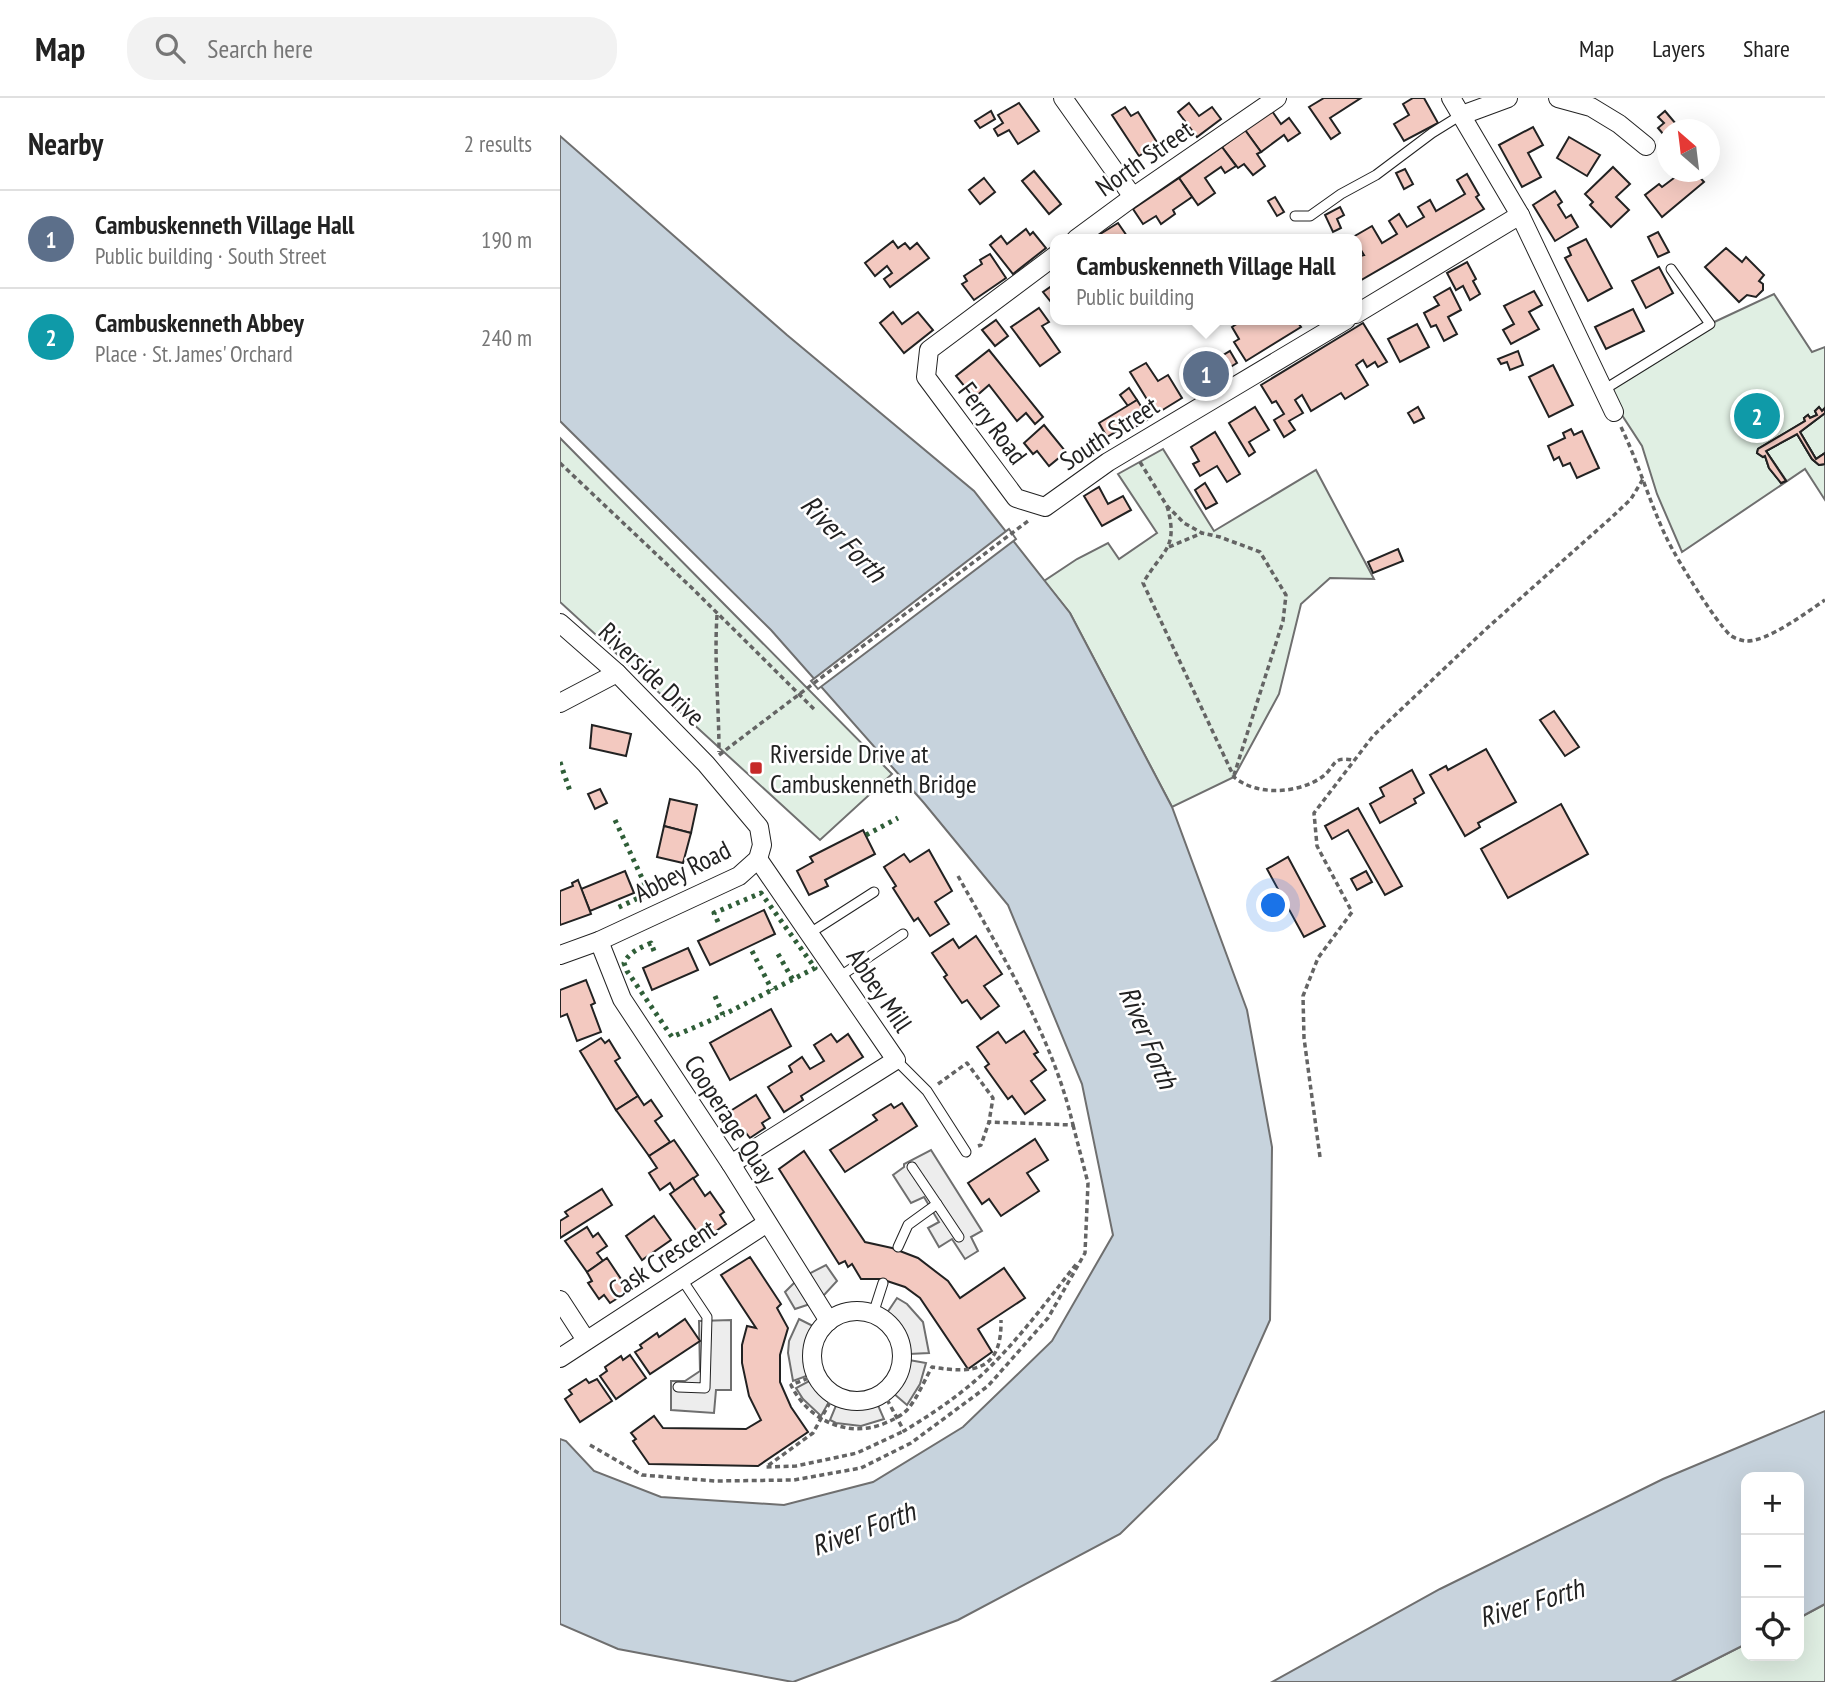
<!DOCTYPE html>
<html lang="en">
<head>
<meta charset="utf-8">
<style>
  body { margin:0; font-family:"PT Sans Narrow",sans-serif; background:#f2f2f2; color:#222 }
  .controls { position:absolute; right:21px; bottom:21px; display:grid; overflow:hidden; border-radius:14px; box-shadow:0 7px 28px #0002 }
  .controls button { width:63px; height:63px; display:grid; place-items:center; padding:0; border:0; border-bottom:2px solid #e0e0e0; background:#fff; color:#222; font:35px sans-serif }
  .compass { position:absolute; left:1097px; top:21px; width:63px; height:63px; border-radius:50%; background:#fff; box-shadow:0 7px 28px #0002; rotate:332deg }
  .you { position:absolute; left:714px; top:808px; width:24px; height:24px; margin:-18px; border:5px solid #fff; border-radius:50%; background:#1a73e8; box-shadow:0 0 0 10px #1a73e833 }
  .badge { display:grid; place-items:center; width:46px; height:46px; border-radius:50%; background:#c62828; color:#fff; font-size:23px; font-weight:700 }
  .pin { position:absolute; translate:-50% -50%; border:4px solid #fff; box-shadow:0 2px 7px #0006 }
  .popup { position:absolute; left:490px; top:136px; width:312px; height:91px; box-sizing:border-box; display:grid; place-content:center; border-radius:14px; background:#fff; filter:drop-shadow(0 2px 5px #0005); font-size:23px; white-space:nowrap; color:#767676 }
  .popup b { font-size:26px; color:#222 }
  .popup::after { content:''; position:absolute; left:50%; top:100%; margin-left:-14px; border:14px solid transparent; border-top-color:#fff }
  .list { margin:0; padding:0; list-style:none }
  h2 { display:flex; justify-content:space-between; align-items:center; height:91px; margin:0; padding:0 28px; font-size:30px }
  h2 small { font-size:23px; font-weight:400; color:#767676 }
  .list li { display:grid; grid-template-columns:46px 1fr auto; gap:21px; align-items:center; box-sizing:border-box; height:98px; padding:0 28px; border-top:2px solid #e0e0e0 }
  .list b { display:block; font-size:26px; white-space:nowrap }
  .list p { margin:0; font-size:23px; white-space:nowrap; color:#767676 }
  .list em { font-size:23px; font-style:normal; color:#767676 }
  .icon { flex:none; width:38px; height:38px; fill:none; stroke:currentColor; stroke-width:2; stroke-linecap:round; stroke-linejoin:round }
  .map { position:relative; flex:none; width:1265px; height:1584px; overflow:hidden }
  header { display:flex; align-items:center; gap:42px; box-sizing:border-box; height:98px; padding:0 35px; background:#fff; border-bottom:2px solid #e0e0e0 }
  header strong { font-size:33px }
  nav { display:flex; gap:38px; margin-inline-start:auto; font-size:24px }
  .search { width:490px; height:63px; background:#f2f2f2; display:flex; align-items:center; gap:18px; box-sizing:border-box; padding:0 24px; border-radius:28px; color:#767676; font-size:26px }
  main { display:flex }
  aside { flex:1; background:#fff }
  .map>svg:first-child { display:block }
  .green { fill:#e0efe3; stroke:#6f6f6f; stroke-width:2 }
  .parking { fill:#ededed; stroke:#6f6f6f; stroke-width:2 }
  .water { fill:#c7d3dd; stroke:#6f6f6f; stroke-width:2 }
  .pier { fill:#fff; stroke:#6f6f6f; stroke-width:2 }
  .building { fill:#f3c9c0; stroke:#222; stroke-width:2 }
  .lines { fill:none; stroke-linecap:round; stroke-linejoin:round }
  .lane-casing { stroke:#222; stroke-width:11 }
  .street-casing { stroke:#222; stroke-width:20 }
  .path { stroke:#646464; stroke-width:3.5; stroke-dasharray:5 3.5; stroke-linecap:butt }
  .lane { stroke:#fff; stroke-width:9 }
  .street { stroke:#fff; stroke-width:18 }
  .hedge { stroke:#2f5e38; stroke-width:5; stroke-dasharray:3.5 5; stroke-linecap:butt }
  .poi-dot { fill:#c62828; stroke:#fff; stroke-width:2.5 }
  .labels { text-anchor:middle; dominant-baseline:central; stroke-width:5; stroke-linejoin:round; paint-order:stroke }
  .street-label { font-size:26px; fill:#222; stroke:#fff }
  .poi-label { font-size:26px; fill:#222; stroke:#fff; text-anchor:start }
  .water-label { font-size:28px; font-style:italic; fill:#222; stroke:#fff }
</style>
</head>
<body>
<header>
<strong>Map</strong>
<div class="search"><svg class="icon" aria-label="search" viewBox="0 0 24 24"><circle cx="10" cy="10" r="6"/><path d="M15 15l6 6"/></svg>Search here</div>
<nav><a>Map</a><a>Layers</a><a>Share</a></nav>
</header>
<main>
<aside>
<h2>Nearby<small>2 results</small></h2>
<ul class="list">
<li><span class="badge" style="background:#5c6f8a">1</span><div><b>Cambuskenneth Village Hall</b><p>Public building · South Street</p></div><em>190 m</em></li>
<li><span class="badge" style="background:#0f9aa8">2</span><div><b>Cambuskenneth Abbey</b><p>Place · St. James' Orchard</p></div><em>240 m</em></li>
</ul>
</aside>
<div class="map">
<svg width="1265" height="1584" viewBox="0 0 1265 1584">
  <rect width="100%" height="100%" fill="#fff"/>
  <g class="green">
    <path d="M1214 196 1252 254 1265 249V310L1262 313 1259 310 1255 313 1257 317 1250 320 1248 317 1244 320 1245 323 1198 354 1205 358 1209 370 1222 385 1226 382 1206 353 1237 336 1252 361 1259 367 1265 366V402L1245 371 1122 454 1097 396 1082 348 1045 291 1150 226Z"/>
    <path d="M1265 315V355L1256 361 1240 334Z"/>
    <path d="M0 340 332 676 260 742 0 504Z"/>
    <path d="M603 351 654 433 756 372 814 481 770 480 741 506 719 596 674 679 612 709 510 515 484 483 517 461 548 445 559 461 597 435 558 376Z"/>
    <path d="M1265 1506V1584H1111L1186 1546V1558H1239V1520Z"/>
  </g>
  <g class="parking">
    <path d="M371 1052 422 1133 411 1139 418 1153 405 1161 392 1141 379 1149 368 1130 379 1124 364 1099 351 1105 333 1077 344 1069V1066Z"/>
    <path d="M266 1167 277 1183 265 1196 253 1205 235 1211 225 1194 237 1182Z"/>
    <path d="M337 1200 347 1206 363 1224 369 1255 349 1256 344 1236 327 1215Z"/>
    <path d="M239 1221 255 1229 246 1254 249 1277 233 1283 228 1255 229 1243Z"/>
    <path d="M171 1222V1292H156L154 1315 111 1312V1283H125L140 1273 139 1223Z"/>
    <path d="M349 1262 366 1265 360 1286 347 1307 333 1295 341 1286Z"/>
    <path d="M251 1282 270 1302 261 1318 243 1301 236 1290Z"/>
    <path d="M277 1305 305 1309 317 1305 324 1321 301 1328 276 1325 270 1322Z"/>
  </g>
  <g class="water">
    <path d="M0 38 227 237 414 393 510 515 612 709 687 912 712 1049 710 1222 657 1341 560 1436 398 1522 233 1584 58 1551 0 1526V1341L6 1343 34 1373 101 1399 224 1407 313 1384 403 1329 492 1243 553 1137 522 986 448 807 364 705 211 532 0 323Z"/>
    <path d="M1265 1313V1506L1239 1520V1379H1186V1546L1111 1584H712L880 1491 1103 1381Z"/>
  </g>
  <path class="pier" d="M449 431 456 441 258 591 251 583Z"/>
  <g class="building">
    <path d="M764 0H801L770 20 780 35 771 41 749 9Z"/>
    <path d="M853 0H864L878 25 844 43 834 26 849 17 843 6Z"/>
    <path d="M459 5 479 33 458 46 449 32 438 38 434 31 443 25 438 17Z"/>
    <path d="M629 5 639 18 652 9 661 21 637 39 618 14Z"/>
    <path d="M565 9 571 18 578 14 598 46 579 58 552 17Z"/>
    <path d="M431 13 435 21 420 30 415 23Z"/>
    <path d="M712 13 721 26 729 20 740 35 728 43 724 37 701 54 685 32Z"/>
    <path d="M1105 13 1116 26 1104 37 1098 30 1104 25 1098 19Z"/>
    <path d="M973 29 983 47 968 55 981 79 962 89 939 47Z"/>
    <path d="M685 32 701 54 697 56 705 68 693 77 684 66 678 70 662 49Z"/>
    <path d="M1009 39 1040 57 1027 78 997 60Z"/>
    <path d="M662 49 676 68 665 75 661 69 645 80 655 95 638 107 619 80Z"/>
    <path d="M1053 69 1070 86 1056 99 1069 112 1051 129 1030 107 1033 104 1025 96Z"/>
    <path d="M845 71 853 86 844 91 836 75Z"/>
    <path d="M474 73 501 106 489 116 462 83Z"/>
    <path d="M1122 74H1135L1144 84 1102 119 1085 97 1099 86 1102 89Z"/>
    <path d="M907 76 919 97 916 99 924 111 796 185V159L804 157 793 139 812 128 822 145 837 136 829 123 839 116 847 129 864 119 858 109 870 102 876 113 905 96 897 82Z"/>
    <path d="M424 80 435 94 420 106 409 92Z"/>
    <path d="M619 80 632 99 613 112 615 116 601 126 596 118 583 126 573 111Z"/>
    <path d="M995 93 1002 104 998 107 1006 120 1011 117 1018 129 995 143 973 107Z"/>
    <path d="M715 99 724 114 717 118 708 103Z"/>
    <path d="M780 109 784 117 777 121 781 130 773 134 765 117Z"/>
    <path d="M558 125 569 141H539L537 138Z"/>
    <path d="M466 131 470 137 473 134 486 150 453 176 430 147 441 138 447 146Z"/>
    <path d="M1098 134 1109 154 1098 159 1088 139Z"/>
    <path d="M1026 141 1052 190 1028 203 1005 160 1011 157 1008 150Z"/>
    <path d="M333 143 338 150 345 145 350 151 357 145 369 160 330 189 324 181 332 175 327 168 315 178 305 165Z"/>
    <path d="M1166 150 1182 164 1186 159 1204 177 1199 183 1203 186V192L1196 199 1187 197 1179 204 1145 169Z"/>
    <path d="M430 156 446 180 414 202 402 186 407 183 404 178 422 166 420 162Z"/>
    <path d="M907 164 916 181 913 183 920 196 910 202 903 188 896 192 887 175Z"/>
    <path d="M1099 169 1113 195 1086 210 1072 183Z"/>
    <path d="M496 185V201L491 204 483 194Z"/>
    <path d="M890 190 901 212 888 219 897 236 884 243 876 227 871 229 864 215 879 207 874 199Z"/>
    <path d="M974 193 982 207 969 214 979 231 951 246 943 232 954 226 944 208Z"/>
    <path d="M479 210 489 224 482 228 500 254 480 268 451 229Z"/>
    <path d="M1073 211 1084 233 1046 251 1035 229Z"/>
    <path d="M333 214 342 226 358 214 373 232 344 255 320 225Z"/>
    <path d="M436 222 448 238 435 248 422 232Z"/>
    <path d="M683 222H736L741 229 686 263 674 244 679 241 672 229Z"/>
    <path d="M803 225 827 264 818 269 815 264 807 269 803 262 796 267 808 287 785 301 781 295 751 313 742 297 735 302 743 315 729 323 735 332 724 339 714 322 724 316 716 303 712 305 701 287Z"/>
    <path d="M857 226 869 249 840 264 828 241Z"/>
    <path d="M429 252 483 319 475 326 466 315 457 323 429 287 414 300 396 278Z"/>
    <path d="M670 253 677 265 634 291 627 279Z"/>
    <path d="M958 253 963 267 950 272 947 264 941 266 938 261Z"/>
    <path d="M586 265 598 283 608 277 622 300 596 316 570 274Z"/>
    <path d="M993 267 1013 307 989 319 969 279Z"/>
    <path d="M569 290 577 302 568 308 560 297Z"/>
    <path d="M1195 294 1203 298V301L1216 322 1192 338 1176 311 1192 301Z"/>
    <path d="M577 302 589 321 565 335 562 330 547 339 539 325Z"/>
    <path d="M695 309 709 332 689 344 695 354 689 358 669 325Z"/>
    <path d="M858 309 864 320 854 325 848 315Z"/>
    <path d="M1259 309 1262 313 1265 310V315L1240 334 1256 361 1265 355V366L1259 367 1252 361 1237 336 1206 353 1226 383 1221 385 1209 370 1205 358 1203 359 1197 355 1198 351 1245 323 1244 320 1248 317 1250 320 1257 317 1255 313Z"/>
    <path d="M1259 309 1262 313 1265 310V315L1240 334 1256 361 1265 355V366L1259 367 1252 361 1237 336 1206 353 1226 383 1221 385 1209 370 1205 358 1203 359 1197 355 1198 351 1245 323 1244 320 1248 317 1250 320 1257 317 1255 313Z"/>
    <path d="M484 327 506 354 489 368 477 353 473 356 464 345Z"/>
    <path d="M1011 331 1014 337 1022 333 1039 370 1017 380 1010 365 1003 368 999 359 994 362 988 348 1005 340 1003 335Z"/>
    <path d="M655 334 680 376 667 384 657 368 640 378 633 366 639 363 631 349Z"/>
    <path d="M645 385 657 405 646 411 635 392Z"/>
    <path d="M539 389 548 406 563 398 571 412 542 428 524 398Z"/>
    <path d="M838 451 843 463 813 475 808 464Z"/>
    <path d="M994 613 1019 649 1005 658 980 622Z"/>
    <path d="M32 627 71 636 66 658 30 650Z"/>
    <path d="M926 651 956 704 918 725 920 729 905 738 870 677 886 668 888 672Z"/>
    <path d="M852 672 864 695 854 701 856 705 820 725 810 706 824 698 820 690Z"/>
    <path d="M40 691 47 705 35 711 28 696Z"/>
    <path d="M110 701 137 707 131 735 104 728Z"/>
    <path d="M1001 706 1028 756 948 800 921 751Z"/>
    <path d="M798 710 842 788 825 797 788 732 772 741 765 728Z"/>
    <path d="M104 728 131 735 123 765 97 759Z"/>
    <path d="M303 732 315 756 265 782 268 788 249 797 237 773 253 764 250 759Z"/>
    <path d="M369 752 392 793 375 804 389 826 370 838 358 820 354 823 333 790 336 788 324 769 344 756 350 764Z"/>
    <path d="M728 759 765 828 744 839 707 771Z"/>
    <path d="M65 773 74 795 30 813 21 791Z"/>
    <path d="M806 773 812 784 797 792 791 781Z"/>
    <path d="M18 782 31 816 0 827V793L13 788 12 785Z"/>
    <path d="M204 812 215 836 150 867 138 843Z"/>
    <path d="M416 838 442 876 424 888 439 908 421 921 407 902 402 905 384 879 387 877 372 855 393 841 399 850Z"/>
    <path d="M128 850 138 872 92 892 83 870Z"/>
    <path d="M26 882 35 905 31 907 41 934 17 943 7 916 0 919V892Z"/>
    <path d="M211 911 231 948 170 982 150 945Z"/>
    <path d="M464 933 478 954 474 956 486 972 471 983 485 1002 465 1016 452 998 448 1001 425 969 429 966 417 949 438 934 446 945Z"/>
    <path d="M271 936 277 944 288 936 303 959 241 998 243 1002 224 1014 208 989 232 974 229 968 242 959 250 971 264 963 254 947Z"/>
    <path d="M41 940 45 945 49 942 60 960 55 963 78 998 56 1012 20 953Z"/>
    <path d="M196 997 210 1020 202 1025 205 1030 190 1040 186 1035 178 1040 164 1017Z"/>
    <path d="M78 998 84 1007 91 1002 102 1018 95 1023 110 1044 89 1058 56 1012Z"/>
    <path d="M342 1005 357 1028 285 1074 270 1052 317 1022 313 1017 331 1006 334 1010Z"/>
    <path d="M475 1041 488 1062 467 1075 479 1093 441 1118 429 1101 422 1106 408 1085Z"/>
    <path d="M114 1042 138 1077 115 1093 110 1085 100 1092 89 1075 97 1070 89 1058Z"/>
    <path d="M244 1053 305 1144 332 1150 358 1160 388 1183 400 1200 444 1170 465 1200 418 1231 432 1254 408 1271 360 1200 345 1189 321 1181H301L292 1166 288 1169 285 1163 279 1166 219 1071Z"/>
    <path d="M133 1080 145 1098 150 1094 164 1114 160 1117 166 1126 143 1142 110 1096Z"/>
    <path d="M42 1091 52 1107 0 1140V1123L8 1118 5 1114Z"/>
    <path d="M94 1118 111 1142 82 1162 66 1138Z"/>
    <path d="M27 1129 33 1139 38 1135 47 1148 37 1155 43 1163 27 1174 5 1143Z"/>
    <path d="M190 1159 221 1206 217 1210 228 1230 220 1257V1284L231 1309 248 1334 198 1368 89 1366 73 1343 76 1341 71 1335 94 1318 103 1330 186 1331 201 1322 189 1298 182 1265V1247L187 1228 196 1230 161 1177Z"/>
    <path d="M47 1160 69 1193 50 1205 44 1197 39 1201 28 1185 32 1183 27 1174Z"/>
    <path d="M125 1221 140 1243 90 1276 75 1254 82 1250 80 1247 97 1235 99 1239Z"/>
    <path d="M70 1257 86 1280 56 1301 40 1278 47 1273 45 1269 61 1258 63 1262Z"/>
    <path d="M26 1281 29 1285 37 1281 52 1303 20 1324 5 1301 12 1296 9 1292Z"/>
  </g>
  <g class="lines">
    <g class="lane-casing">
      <g id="lane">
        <path d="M735 118H750L781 96 816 77 872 35 901 17"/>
        <path d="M1045 291 1150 226 1111 171"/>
        <path d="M250 835 314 794"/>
        <path d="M279 879 343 836"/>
        <path d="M336 962 367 993 406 1054"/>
        <path d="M352 1069 377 1106"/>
        <path d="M338 1149 348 1127 377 1106 399 1139"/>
        <path d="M313 1216 323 1185"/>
        <path d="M118 1289 145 1290 147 1219 121 1180"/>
      </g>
    </g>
    <g class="street-casing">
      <g id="street">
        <path d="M503 0 573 99"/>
        <path d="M891 0 960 117 1054 314"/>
        <path d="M998 0 1031 9 1059 26 1086 48"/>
        <path d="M902 17 948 0"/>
        <path d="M516 141 573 99 717 0"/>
        <path d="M496 157 369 252 366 279 456 400 485 409 548 364 786 222"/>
        <path d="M796 216 960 117"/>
        <path d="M0 525 57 575 146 666 199 729 202 747 198 761 179 778 39 843 0 857"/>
        <path d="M0 605 57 575"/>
        <path d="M39 843 62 901 171 1066 269 1223"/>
        <path d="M171 1066 336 962 198 761"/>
        <path d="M0 1202 26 1242"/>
        <circle cx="297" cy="1258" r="45"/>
        <path d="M0 1260 207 1125"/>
      </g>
    </g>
    <g class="path">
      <path d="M1061 329C1079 366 1090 406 1108 443 1118 463 1155 523 1170 537 1174 540 1180 542 1185 543 1206 545 1247 514 1265 502"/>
      <path d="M580 364 607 408 624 425 642 435 660 439 700 454 726 497 723 523 674 677"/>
      <path d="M0 365 133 491 256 613"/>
      <path d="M607 408C619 451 603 451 583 485L674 679C696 698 738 696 762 679 776 669 771 658 792 662"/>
      <path d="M609 449 642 435"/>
      <path d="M157 517C154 563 159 608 159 654"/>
      <path d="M159 657 468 423"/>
      <path d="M398 778C441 855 493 940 513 1027L429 1024 421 1047 418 1048"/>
      <path d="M378 986 407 965 433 1000 429 1024"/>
      <path d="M760 1059 744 940 743 898 758 860 792 814 757 748 754 715 813 638 926 531 1052 419 1071 401 1083 381"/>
      <path d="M256 1277 231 1287C248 1322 287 1340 323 1326 332 1322 340 1319 347 1312 357 1301 364 1283 372 1269 414 1276 442 1273 441 1222"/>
      <path d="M323 1294 344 1333C375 1314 405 1294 431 1268 463 1236 490 1199 518 1164"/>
      <path d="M274 1297 253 1335 206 1369 236 1368 297 1355 344 1333"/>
      <path d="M30 1347 82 1377 155 1383 234 1382 301 1370 351 1345 428 1288 488 1220 525 1155 528 1085 513 1027"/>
    </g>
    <use href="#lane" class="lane"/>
    <use href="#street" class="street"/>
    <g class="hedge">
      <path d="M0 664 11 696"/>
      <path d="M55 722 89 795 55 811"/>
      <path d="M306 737 338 720"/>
      <path d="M158 824 154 815 201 795 255 870 163 917"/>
      <path d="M94 853 91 845C80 850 69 854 64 865L67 873 112 939 163 917 155 898"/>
      <path d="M192 853 212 892"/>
      <path d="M218 856 233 882"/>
    </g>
  </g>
  <rect class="poi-dot" x="189" y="663" width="14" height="14" rx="3.5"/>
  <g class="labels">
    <g class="street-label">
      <text transform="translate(584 60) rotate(-35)">North Street</text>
      <text transform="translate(433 325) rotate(53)">Ferry Road</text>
      <text transform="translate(549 335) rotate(-33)">South Street</text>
      <text transform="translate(92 576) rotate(44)">Riverside Drive</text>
      <text transform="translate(122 773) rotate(-27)">Abbey Road</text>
      <text transform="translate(320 892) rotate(56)">Abbey Mill</text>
      <text transform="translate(171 1021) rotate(57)">Cooperage Quay</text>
      <text transform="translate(102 1161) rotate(-33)">Cask Crescent</text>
    </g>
    <g class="poi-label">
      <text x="210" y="655">Riverside Drive at<tspan x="210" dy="30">Cambuskenneth Bridge</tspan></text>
    </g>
    <g class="water-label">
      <text transform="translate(284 440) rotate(46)">River Forth</text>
      <text transform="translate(589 939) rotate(67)">River Forth</text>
      <text transform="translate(303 1430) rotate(-20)">River Forth</text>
      <text transform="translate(971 1504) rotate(-17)">River Forth</text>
    </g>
  </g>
</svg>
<div class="controls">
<button>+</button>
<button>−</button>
<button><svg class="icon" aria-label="locate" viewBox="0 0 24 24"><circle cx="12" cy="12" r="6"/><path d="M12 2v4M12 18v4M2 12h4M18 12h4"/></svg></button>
</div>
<svg class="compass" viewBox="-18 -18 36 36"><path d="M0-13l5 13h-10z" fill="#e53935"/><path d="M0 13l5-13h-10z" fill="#767676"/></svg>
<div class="you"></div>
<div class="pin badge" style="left:646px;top:276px;background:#5c6f8a">1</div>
<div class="popup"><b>Cambuskenneth Village Hall</b>Public building</div>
<div class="pin badge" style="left:1197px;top:318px;background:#0f9aa8">2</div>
</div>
</main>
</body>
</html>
